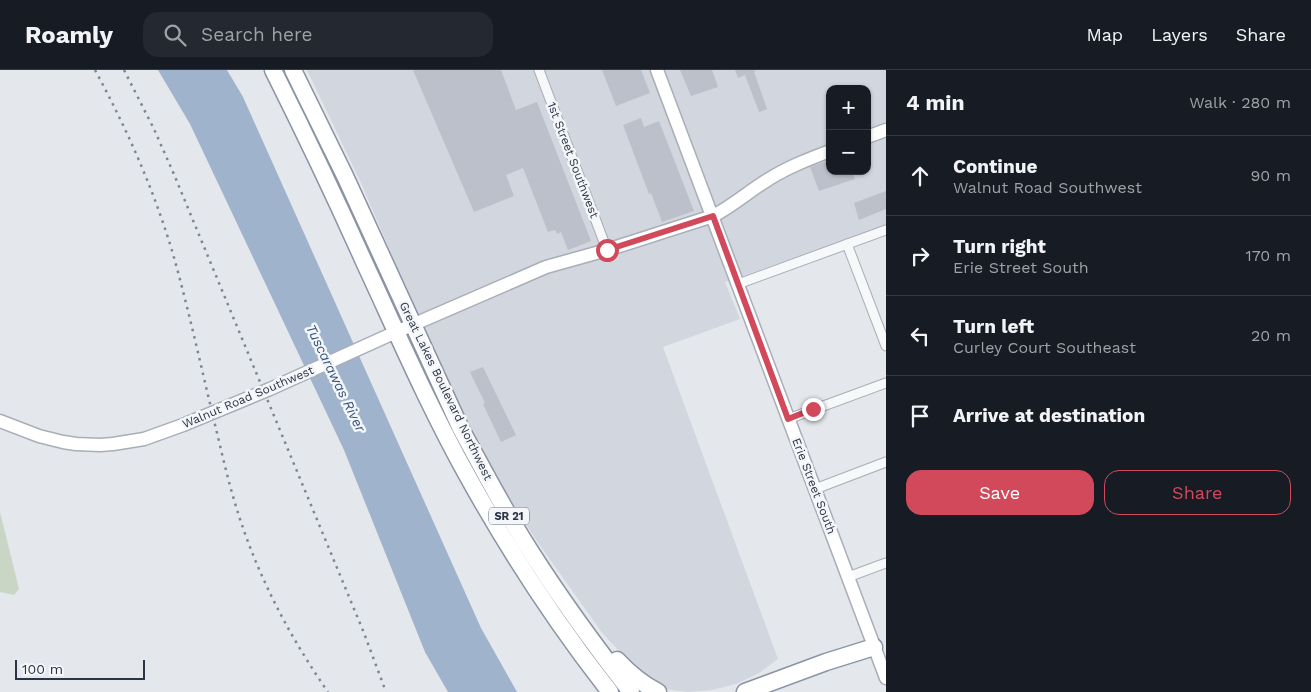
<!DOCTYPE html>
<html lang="en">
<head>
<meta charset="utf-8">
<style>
  body { margin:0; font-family:"Work Sans",sans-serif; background:#242831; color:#f1f3f6 }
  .controls { position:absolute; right:15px; top:15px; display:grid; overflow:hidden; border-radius:10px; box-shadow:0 1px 4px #0004 }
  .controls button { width:45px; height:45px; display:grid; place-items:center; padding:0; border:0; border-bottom:1px solid #363941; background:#171b24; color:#f1f3f6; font:25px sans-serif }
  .scale { position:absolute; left:15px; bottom:12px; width:130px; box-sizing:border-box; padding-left:5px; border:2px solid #2b3445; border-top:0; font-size:14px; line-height:18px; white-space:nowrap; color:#2b3445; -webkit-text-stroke:4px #f4f6f9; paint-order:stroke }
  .stop { position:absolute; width:15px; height:15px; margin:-11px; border:4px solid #d1495b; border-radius:50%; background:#fff }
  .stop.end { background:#d1495b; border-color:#fff; box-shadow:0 1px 5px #0008 }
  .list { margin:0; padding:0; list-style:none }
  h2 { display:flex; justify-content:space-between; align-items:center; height:65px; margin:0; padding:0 20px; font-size:21px }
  h2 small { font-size:16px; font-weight:400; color:#9ea1a6 }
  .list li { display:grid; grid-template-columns:32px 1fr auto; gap:15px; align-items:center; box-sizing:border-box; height:80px; padding:0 20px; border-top:1px solid #363941 }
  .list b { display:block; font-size:19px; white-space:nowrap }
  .list p { margin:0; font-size:16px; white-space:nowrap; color:#9ea1a6 }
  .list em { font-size:16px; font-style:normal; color:#9ea1a6 }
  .actions { display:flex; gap:10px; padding:15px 20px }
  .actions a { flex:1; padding:11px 0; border:1px solid #d1495b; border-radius:15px; text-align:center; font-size:18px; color:#d1495b }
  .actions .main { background:#d1495b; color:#fff }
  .icon { flex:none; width:28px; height:28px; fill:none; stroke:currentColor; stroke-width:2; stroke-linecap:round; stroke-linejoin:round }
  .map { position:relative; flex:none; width:886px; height:622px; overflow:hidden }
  header { display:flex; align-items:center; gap:30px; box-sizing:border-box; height:70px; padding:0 25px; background:#171b24; border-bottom:1px solid #363941 }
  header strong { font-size:24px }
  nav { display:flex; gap:28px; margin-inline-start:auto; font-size:18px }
  .search { width:350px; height:45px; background:#242831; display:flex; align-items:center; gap:12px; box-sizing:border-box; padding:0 18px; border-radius:15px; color:#9ea1a6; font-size:19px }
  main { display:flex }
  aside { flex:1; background:#171b24 }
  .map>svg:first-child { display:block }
  .built { fill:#d2d6de; fill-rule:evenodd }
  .green { fill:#c9d6c5 }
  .water { fill:#9fb4cc }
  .building { fill:#bbc0ca }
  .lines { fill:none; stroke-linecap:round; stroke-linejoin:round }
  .street-casing { stroke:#a9aeb7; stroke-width:11 }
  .secondary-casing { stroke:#a9aeb7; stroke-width:15 }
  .highway-casing { stroke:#8b94a3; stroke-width:19 }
  .street { stroke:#f7f8fa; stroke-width:9 }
  .secondary { stroke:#fff; stroke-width:12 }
  .highway { stroke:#fff; stroke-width:16 }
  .rail { stroke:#7d8696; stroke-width:2.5; stroke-dasharray:2.5 5; stroke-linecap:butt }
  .route { stroke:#d1495b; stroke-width:6 }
  .labels { text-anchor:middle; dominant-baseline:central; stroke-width:5; stroke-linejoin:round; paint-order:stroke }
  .shield { fill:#f4f6f9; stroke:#676e7b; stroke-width:1 }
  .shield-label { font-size:11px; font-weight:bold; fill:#2b3445 }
  .street-label { font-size:12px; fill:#2b3445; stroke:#f4f6f9 }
  .water-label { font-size:14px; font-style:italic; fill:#34527a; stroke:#f4f6f9 }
</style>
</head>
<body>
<header>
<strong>Roamly</strong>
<div class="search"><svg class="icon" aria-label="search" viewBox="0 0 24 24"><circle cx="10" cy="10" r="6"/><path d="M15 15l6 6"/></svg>Search here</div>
<nav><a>Map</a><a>Layers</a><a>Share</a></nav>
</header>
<main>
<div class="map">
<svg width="886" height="622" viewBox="0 0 886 622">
  <rect width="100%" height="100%" fill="#e4e7ec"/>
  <path class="built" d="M307 0H886V156L725 212 740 249 663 277 778 589 759 603 736 614 712 620 688 622 664 619 643 606 603 564 534 467 502 416 472 362 416 242 361 113ZM830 19H867V101H830Z"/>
  <path class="green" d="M0 442 19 519 14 525 0 522Z"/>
  <path class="water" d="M158 0H227L243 27 481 558 517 622H448L425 582 344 380 190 54Z"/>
  <g class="building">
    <path d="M413 0H501L516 40 537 32 591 171 568 180 561 162 557 164 555 160 548 162 523 98 506 105 514 126 474 142Z"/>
    <path d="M602 0H641L650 23 616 36Z"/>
    <path d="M680 0H712L718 17 691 26Z"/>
    <path d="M735 0H756L754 2 767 39 759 42 745 5 738 8Z"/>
    <path d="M641 48 644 57 659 51 694 141 662 152 651 123 649 124 623 55Z"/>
    <path d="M830 90V101H852L855 109 819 121 810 97Z"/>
    <path d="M886 121V139L859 150 854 133Z"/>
    <path d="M483 297 516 365 501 372 483 334 485 333 470 302Z"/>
  </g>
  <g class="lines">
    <g class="street-casing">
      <g id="street">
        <path d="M539 0 607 180"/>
        <path d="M847 174 886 276"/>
        <path d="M738 214 886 160"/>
        <path d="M788 349 886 313"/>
        <path d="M815 419 886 392"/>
        <path d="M848 507 886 493"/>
      </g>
    </g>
    <g class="secondary-casing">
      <g id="secondary">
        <path d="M657 0 886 608"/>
        <path d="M867 67 886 60"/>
        <path d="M0 351 39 366 63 372 76 374 100 375 113 374 144 369 183 355 270 319 396 262 546 197 607 180 713 146C734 135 749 121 769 109 788 97 809 89 830 81"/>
      </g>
    </g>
    <g class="highway-casing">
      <g id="highway">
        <path d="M273 0C305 64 336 129 365 194 398 265 429 337 467 405 509 481 556 553 610 622"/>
        <path d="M293 0 345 106 461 359C483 399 504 440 529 479 560 528 595 576 631 622"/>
        <path d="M617 590C629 603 642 614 658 622"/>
        <path d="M745 622 826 592 874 577"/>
      </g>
    </g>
    <use href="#street" class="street"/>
    <use href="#secondary" class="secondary"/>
    <use href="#highway" class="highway"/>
    <g class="rail">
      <path d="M95 0C127 59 154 120 173 184 190 244 203 306 218 367 225 397 232 426 242 455 262 514 292 570 328 622"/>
      <path d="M124 0 154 59 173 102 364 563 386 622"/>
    </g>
  </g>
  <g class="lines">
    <path class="route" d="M607 180 713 146 788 349 813 339"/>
  </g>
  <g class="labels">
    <rect class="shield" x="489" y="437.5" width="40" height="17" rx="4"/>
    <g class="shield-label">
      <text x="509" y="446">SR 21</text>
    </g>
    <g class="street-label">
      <text transform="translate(573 90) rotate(69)">1st Street Southwest</text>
      <text transform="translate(446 321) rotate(64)">Great Lakes Boulevard Northwest</text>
      <text transform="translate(248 327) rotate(-23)">Walnut Road Southwest</text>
      <text transform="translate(814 416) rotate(69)">Erie Street South</text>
    </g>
    <g class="water-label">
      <text transform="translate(336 308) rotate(64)">Tuscarawas River</text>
    </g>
  </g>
</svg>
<div class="controls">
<button>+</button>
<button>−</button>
</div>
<div class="scale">100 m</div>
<div class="stop" style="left:607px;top:180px"></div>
<div class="stop end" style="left:813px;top:339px"></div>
</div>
<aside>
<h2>4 min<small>Walk · 280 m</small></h2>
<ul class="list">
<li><svg class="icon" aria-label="ahead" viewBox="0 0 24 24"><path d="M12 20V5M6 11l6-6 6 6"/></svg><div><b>Continue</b><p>Walnut Road Southwest</p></div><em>90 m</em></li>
<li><svg class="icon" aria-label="right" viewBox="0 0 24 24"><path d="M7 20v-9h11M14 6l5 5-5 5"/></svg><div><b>Turn right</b><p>Erie Street South</p></div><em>170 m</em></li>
<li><svg class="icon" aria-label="left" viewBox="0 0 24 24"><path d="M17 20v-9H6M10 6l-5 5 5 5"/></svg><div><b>Turn left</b><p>Curley Court Southeast</p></div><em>20 m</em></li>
<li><svg class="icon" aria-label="arrive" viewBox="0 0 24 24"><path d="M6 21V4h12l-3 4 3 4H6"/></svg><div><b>Arrive at destination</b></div></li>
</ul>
<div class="actions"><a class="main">Save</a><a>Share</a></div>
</aside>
</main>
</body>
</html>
